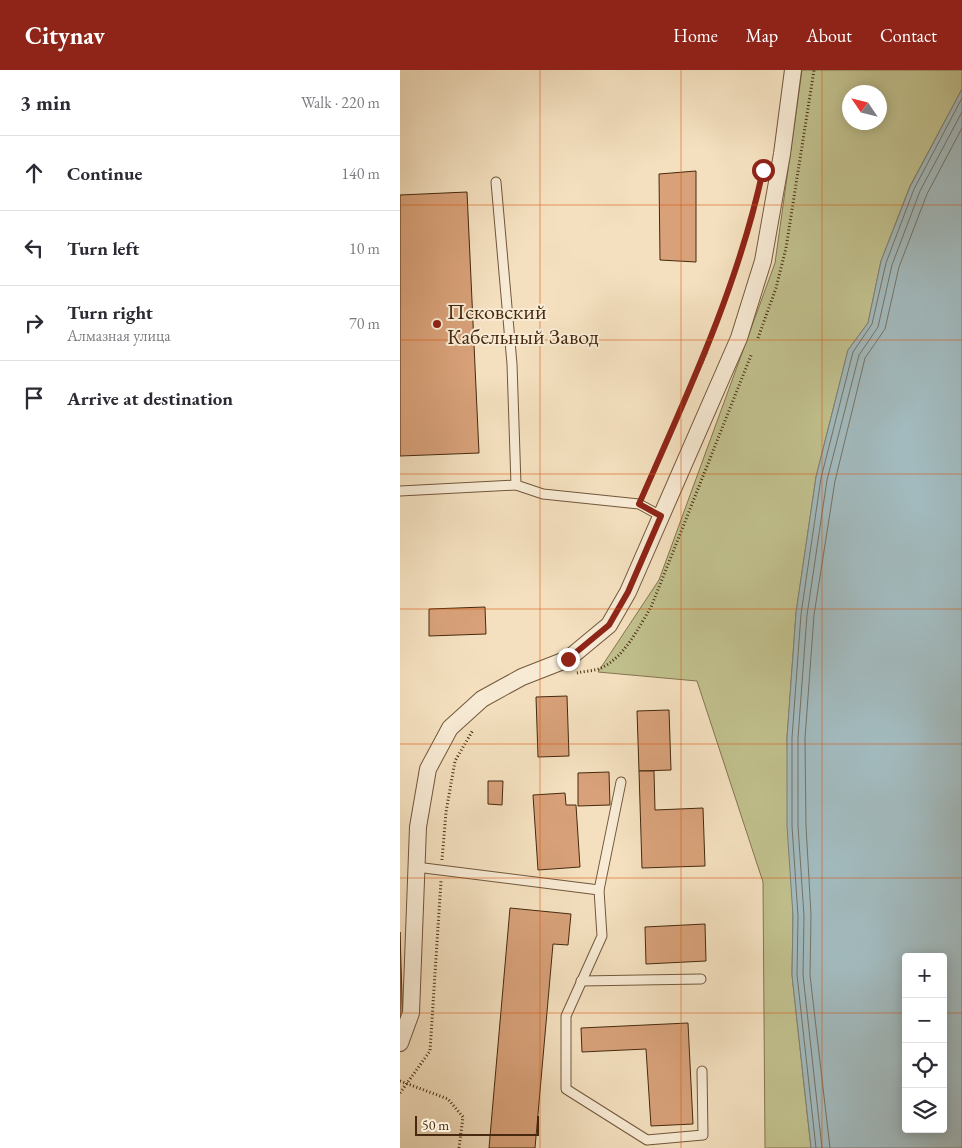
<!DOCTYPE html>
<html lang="en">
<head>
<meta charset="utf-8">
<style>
  body { margin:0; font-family:"EB Garamond",serif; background:#f7f7f7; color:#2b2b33 }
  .controls { position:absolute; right:15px; bottom:15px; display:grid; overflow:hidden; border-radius:5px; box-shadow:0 2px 12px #0003 }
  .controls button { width:45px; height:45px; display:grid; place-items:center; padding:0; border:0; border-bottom:1px solid #e1e1e2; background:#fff; color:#2b2b33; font:25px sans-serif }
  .compass { position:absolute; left:442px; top:15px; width:45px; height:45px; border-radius:50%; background:#fff; box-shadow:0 2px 12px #0003; rotate:305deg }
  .scale { position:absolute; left:15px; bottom:12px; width:124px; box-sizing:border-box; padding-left:5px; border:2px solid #46290f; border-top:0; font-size:14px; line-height:18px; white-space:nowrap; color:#46290f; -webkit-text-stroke:4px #f8ebd5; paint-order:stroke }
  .stop { position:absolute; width:15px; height:15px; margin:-11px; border:4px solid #8f2418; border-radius:50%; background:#fff }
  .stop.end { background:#8f2418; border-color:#fff; box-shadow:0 1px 5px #0008 }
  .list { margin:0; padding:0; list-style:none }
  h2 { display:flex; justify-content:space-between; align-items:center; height:65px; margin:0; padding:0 20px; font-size:21px }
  h2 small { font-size:16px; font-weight:400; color:#7c7c81 }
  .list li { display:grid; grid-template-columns:32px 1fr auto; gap:15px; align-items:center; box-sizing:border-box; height:75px; padding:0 20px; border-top:1px solid #e1e1e2 }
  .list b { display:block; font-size:19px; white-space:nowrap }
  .list p { margin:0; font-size:16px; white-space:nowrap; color:#7c7c81 }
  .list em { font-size:16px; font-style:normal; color:#7c7c81 }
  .icon { flex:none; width:28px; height:28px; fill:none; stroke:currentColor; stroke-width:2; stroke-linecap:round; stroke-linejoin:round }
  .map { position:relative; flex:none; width:562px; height:1078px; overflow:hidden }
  header { display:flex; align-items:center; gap:30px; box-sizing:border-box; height:70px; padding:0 25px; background:#8f2418; color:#fff }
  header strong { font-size:24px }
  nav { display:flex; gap:28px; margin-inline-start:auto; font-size:18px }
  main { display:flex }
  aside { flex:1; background:#fff }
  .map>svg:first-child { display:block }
  .green { fill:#c1c18e; stroke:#84754e; fill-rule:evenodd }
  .water { fill:#a2babe; stroke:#7d8078; fill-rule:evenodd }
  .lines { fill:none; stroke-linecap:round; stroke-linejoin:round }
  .shore { stroke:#747266; stroke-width:1 }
  .building { fill:#d8a179; stroke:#46290f }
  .service-casing { stroke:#72573b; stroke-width:11 }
  .minor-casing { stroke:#72573b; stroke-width:18 }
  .path { stroke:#46290f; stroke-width:3; stroke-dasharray:1 2.5; stroke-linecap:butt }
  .service { stroke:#f8ebd5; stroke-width:9 }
  .minor { stroke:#f8ebd5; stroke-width:16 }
  .route { stroke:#8f2418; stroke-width:6 }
  .grid { fill:none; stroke:#d8540c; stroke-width:1; stroke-opacity:0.55 }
  .poi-dot { fill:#8f2418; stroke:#f8ebd5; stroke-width:2 }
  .labels { text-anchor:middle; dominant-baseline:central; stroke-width:4; stroke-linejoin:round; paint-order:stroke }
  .poi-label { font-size:22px; fill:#46290f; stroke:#f8ebd5; text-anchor:start }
</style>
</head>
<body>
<header>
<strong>Citynav</strong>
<nav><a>Home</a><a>Map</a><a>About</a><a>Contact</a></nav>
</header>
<main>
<aside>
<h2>3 min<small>Walk · 220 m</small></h2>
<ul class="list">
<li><svg class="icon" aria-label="ahead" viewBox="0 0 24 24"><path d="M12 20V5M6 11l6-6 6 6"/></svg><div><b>Continue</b></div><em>140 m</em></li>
<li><svg class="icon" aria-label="left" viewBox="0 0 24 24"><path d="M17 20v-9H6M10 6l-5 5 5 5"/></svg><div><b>Turn left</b></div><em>10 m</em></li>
<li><svg class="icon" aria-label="right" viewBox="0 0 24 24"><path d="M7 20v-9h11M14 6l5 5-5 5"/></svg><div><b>Turn right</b><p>Алмазная улица</p></div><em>70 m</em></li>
<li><svg class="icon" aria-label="arrive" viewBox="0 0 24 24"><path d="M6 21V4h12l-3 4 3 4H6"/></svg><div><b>Arrive at destination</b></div></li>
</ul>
</aside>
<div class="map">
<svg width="562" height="1078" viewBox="0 0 562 1078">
  <rect width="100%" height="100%" fill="#f4e0bf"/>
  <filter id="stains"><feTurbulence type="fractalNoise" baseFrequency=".004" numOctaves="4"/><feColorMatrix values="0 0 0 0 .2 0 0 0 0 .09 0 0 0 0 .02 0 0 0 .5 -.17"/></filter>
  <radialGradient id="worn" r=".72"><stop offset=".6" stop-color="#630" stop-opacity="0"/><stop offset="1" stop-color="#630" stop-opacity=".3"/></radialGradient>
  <path class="green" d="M402 0H562V19L510 116 481 191 468 253 448 280 416 407 396 543 387 668 393 846 392 905 411 1078H365L363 812 297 611 198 602 259 510 375 193ZM450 22H480V52H450Z"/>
  <path class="water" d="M562 19V1078H411L392 905 393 846 387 756V668L396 543 416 407 448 280 468 253 481 191 510 117ZM506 887H543V1059H506Z"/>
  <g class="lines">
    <g class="shore">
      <path d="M416 1078 397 905 398 846 392 756V668L401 544 421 408 453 282 472 254 486 193 514 119 562 28"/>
      <path d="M422 1078 403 905 404 846 398 756V668L407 545 427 410 459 285 478 257 492 195 520 121 562 42"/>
      <path d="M430 1078 410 905 411 845 406 756 405 668 414 545 435 411 465 288 485 259 499 197 527 124 562 58"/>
    </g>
  </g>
  <g class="building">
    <path d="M296 101V192L260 190 259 104Z"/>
    <path d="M67 122 79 383 0 386V125Z"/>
    <path d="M85 537 86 564 29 566V539Z"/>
    <path d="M167 626 169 686 138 687 136 627Z"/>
    <path d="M269 640 271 700 239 701 237 641Z"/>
    <path d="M239 701H254L255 740 303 738 305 796 242 798Z"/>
    <path d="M209 702 210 735 178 736V703Z"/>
    <path d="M88 711H103L102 735 88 734Z"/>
    <path d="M165 723 166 735H176L180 797 138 800 133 725Z"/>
    <path d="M110 838 171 844 168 875 153 874 135 1078H89Z"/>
    <path d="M305 854 306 891 246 894 245 857Z"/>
    <path d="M0 862 3 960H0Z"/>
    <path d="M288 953 293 1054 251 1056 246 979 182 982 181 958Z"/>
  </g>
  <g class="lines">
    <g class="service-casing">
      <g id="service">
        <path d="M96 112 112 294 116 415 143 424 239 434 261 446"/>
        <path d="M0 421 116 415"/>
        <path d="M16 797 199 820 202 866 166 946V1019L247 1070 303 1065 302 1001"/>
        <path d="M199 820 221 712"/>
        <path d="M181 911 301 909"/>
      </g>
    </g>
    <g class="minor-casing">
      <path id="minor" d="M0 973 11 943 18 757 28 699 50 658 82 629 122 607 168 589 209 555 228 522 339 268 363 191 382 84 393 0"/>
    </g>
    <g class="path">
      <path d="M358 268 376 218 386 178 414 0"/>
      <path d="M243 424 305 286 352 149"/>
      <path d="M177 603C185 601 196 601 203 597 225 586 239 557 251 537L352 283"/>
      <path d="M42 790 46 742 55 691 73 660"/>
      <path d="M0 1011 48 1029 63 1047 59 1078"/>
      <path d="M0 1023 30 981 41 811"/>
    </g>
    <use href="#service" class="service"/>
    <use href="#minor" class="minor"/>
  </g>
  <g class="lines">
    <path class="route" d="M168 589 209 555 228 522 261 446 239 434C287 325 338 217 363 100"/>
  </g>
  <path class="grid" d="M140 0V1078M281 0V1078M422 0V1078M0 135H562M0 270H562M0 404H562M0 539H562M0 674H562M0 808H562M0 943H506M543 943H562"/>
  <circle class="poi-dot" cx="37" cy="254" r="5"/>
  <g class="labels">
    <g class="poi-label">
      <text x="47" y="241">Псковский<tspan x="47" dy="25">Кабельный Завод</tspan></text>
    </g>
  </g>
  <rect width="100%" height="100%" filter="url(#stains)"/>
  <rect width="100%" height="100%" fill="url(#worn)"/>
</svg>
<div class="controls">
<button>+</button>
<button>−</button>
<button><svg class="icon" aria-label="locate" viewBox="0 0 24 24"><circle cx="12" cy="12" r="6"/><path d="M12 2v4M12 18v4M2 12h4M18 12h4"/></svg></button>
<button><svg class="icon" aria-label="layers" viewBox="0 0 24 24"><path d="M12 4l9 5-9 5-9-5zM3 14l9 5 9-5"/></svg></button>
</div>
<svg class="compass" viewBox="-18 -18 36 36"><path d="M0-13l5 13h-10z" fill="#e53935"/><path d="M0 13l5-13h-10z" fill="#7c7c81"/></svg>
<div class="scale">50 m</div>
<div class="stop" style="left:363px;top:100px"></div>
<div class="stop end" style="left:168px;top:589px"></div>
</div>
</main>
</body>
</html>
